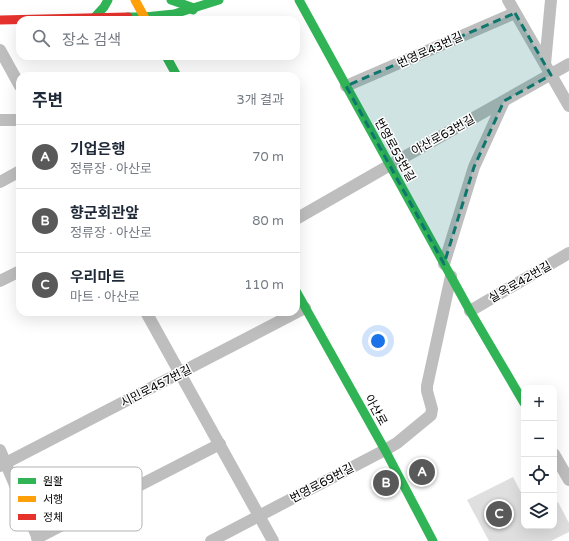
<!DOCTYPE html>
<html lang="ko">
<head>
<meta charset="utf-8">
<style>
  body { margin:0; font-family:"Varela Round","Noto Sans KR",sans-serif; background:#f2f2f3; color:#1f2937 }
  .controls { position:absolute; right:12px; bottom:12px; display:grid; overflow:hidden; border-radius:8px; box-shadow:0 4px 16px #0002 }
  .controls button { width:36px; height:36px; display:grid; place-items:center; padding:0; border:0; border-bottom:1px solid #e0e1e3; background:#fff; color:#1f2937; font:20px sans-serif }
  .you { position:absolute; left:378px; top:341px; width:14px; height:14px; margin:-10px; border:3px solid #fff; border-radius:50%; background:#1a73e8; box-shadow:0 0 0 6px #1a73e833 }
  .badge { display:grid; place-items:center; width:26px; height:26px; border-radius:50%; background:#595959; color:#fff; font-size:13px; font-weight:700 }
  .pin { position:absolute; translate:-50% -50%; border:2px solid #fff; box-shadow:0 1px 4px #0006 }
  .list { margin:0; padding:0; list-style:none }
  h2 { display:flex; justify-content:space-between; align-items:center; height:52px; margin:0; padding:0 16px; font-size:17px }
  h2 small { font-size:13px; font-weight:400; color:#747a83 }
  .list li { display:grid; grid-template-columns:26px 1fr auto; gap:12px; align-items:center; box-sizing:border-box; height:64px; padding:0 16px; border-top:1px solid #e0e1e3 }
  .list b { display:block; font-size:15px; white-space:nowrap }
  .list p { margin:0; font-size:13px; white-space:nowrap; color:#747a83 }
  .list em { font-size:13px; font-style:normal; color:#747a83 }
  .icon { flex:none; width:22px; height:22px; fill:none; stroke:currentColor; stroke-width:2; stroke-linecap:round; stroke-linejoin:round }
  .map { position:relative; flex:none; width:569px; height:541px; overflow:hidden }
  .search { position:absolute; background:#fff; box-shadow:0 4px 16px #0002; left:16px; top:16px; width:284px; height:44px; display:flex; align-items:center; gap:10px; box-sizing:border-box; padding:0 14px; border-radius:12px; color:#747a83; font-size:15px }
  .panel { position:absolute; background:#fff; box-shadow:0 4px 16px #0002; left:16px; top:72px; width:284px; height:244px; border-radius:12px }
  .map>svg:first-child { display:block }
  .building { fill:#dfdfdf }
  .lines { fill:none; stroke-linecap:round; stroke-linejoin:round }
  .street { stroke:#bebebe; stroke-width:12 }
  .fast { stroke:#30b455; stroke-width:9 }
  .slow { stroke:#ff9f0a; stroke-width:9 }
  .jam { stroke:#e5322d; stroke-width:9 }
  .marked { fill:#0f766e; fill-opacity:0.2; stroke:#0f766e; stroke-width:3; stroke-dasharray:8 5; stroke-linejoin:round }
  .labels { text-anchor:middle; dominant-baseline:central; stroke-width:3; stroke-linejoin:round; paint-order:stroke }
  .street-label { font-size:12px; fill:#000; stroke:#fff }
  .key { fill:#fff; stroke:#b2b2b2; stroke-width:1 }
  .key-label { font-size:11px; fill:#000 }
</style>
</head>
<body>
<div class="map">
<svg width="569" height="541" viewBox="0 0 569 541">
  <rect width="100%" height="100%" fill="#fff"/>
  <path class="building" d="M513 477 524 498V526H554V505L558 502 569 523V532L551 541H489L467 500Z"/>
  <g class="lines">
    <g class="street">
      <path d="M508 0 569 106"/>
      <path d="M0 50 20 86"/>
      <path d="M545 64 551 0"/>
      <path d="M346 86 515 13"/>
      <path d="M0 120H20"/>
      <path d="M0 182 20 171"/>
      <path d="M296 219 390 165 569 64"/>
      <path d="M444 264 474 167 504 101"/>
      <path d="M0 281 20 271"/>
      <path d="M470 311 569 253"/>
      <path d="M146 312 273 541"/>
      <path d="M0 450 39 541"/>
      <path d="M554 454 569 480"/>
      <path d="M0 466 305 308"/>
      <path d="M37 538 220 444"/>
      <path d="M211 541 385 450 397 443 431 415 432 409 427 391V386L451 276"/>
    </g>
    <g class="fast">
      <path d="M171 0 194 8 193 10"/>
      <path d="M299 0 470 311 524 403"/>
      <path d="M128 17H145L174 14 219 0"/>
      <path d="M93 19 104 7 108 0"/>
      <path d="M166 56 177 76"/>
      <path d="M296 291 385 450 433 541"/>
    </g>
    <path class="slow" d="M135 0 146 20"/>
    <path class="jam" d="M0 20 128 17"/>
  </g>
  <path class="marked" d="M515 13 551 75 504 101 474 167 444 264 346 86Z"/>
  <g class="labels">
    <g class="street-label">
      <text transform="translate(430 50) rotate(-24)">번영로43번길</text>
      <text transform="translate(443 135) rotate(-29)">아산로63번길</text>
      <text transform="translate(395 150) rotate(61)">번영로53번길</text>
      <text transform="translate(520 282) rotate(-30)">실옥로42번길</text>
      <text transform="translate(156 386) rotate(-27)">시민로457번길</text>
      <text transform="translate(376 410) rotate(61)">아산로</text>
      <text transform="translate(322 483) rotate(-28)">번영로69번길</text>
    </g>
  </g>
  <rect x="10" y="467" width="132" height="64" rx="6" class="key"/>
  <rect x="18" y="478" width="18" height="6" fill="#30b455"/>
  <rect x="18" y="496" width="18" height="6" fill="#ff9f0a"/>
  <rect x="18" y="514" width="18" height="6" fill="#e5322d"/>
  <g class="key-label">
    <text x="43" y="485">원활</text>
    <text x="43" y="503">서행</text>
    <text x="43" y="521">정체</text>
  </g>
</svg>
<div class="controls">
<button>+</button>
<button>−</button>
<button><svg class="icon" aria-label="locate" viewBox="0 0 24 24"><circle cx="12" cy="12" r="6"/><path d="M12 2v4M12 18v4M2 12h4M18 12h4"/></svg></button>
<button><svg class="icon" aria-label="layers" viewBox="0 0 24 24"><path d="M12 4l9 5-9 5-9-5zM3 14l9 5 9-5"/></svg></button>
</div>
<div class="you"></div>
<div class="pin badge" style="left:422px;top:472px">A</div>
<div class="pin badge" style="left:386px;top:483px">B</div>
<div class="pin badge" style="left:499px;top:514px">C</div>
<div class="search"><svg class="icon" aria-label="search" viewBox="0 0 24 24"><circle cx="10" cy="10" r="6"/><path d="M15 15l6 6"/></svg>장소 검색</div>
<section class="panel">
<h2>주변<small>3개 결과</small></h2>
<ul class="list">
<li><span class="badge">A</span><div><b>기업은행</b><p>정류장 · 아산로</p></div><em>70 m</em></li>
<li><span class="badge">B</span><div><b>향군회관앞</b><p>정류장 · 아산로</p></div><em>80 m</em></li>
<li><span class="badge">C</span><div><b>우리마트</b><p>마트 · 아산로</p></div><em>110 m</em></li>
</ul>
</section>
</div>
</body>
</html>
